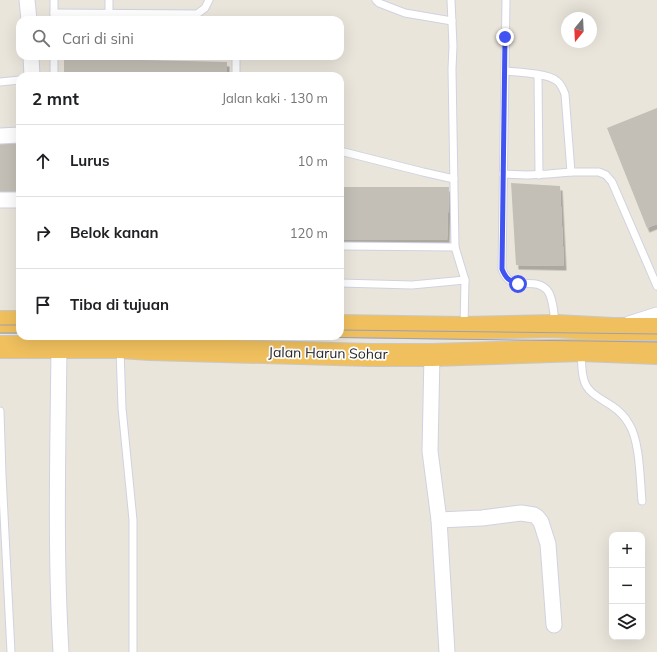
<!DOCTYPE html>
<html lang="id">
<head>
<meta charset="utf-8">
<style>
  body { margin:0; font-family:Mulish,sans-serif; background:#f2f2f2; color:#202124 }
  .controls { position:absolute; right:12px; bottom:12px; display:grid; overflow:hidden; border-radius:8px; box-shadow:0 4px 16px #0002 }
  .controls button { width:36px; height:36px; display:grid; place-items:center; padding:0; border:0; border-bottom:1px solid #e0e0e0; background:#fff; color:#202124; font:20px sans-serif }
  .compass { position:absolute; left:561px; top:12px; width:36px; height:36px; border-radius:50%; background:#fff; box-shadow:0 4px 16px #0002; rotate:198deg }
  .stop { position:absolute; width:12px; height:12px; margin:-9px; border:3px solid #4154f1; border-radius:50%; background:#fff }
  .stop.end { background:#4154f1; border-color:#fff; box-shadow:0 1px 4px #0008 }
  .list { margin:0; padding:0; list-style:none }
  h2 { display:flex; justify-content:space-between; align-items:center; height:52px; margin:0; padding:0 16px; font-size:17px }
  h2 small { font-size:13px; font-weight:400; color:#757577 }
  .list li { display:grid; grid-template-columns:26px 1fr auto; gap:12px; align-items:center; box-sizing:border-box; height:72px; padding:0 16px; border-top:1px solid #e0e0e0 }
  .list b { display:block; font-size:15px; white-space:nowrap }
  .list em { font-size:13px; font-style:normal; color:#757577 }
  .icon { flex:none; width:22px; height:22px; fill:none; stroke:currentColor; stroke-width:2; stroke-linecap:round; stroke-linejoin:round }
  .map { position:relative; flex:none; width:657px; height:652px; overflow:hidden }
  .search { position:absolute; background:#fff; box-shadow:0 4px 16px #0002; left:16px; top:16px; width:328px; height:44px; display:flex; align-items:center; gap:10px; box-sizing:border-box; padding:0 14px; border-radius:12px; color:#757577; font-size:15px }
  .panel { position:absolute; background:#fff; box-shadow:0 4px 16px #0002; left:16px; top:72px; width:328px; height:268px; border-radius:12px }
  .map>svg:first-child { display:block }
  .building { fill:#c3bfb7; filter:url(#shadow) }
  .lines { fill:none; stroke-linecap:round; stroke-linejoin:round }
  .service-casing { stroke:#d0d2e1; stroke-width:9 }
  .minor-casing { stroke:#d0d2e1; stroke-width:17 }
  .trunk-casing { stroke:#c7c7c7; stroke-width:24 }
  .service { stroke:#fff; stroke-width:7 }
  .minor { stroke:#fff; stroke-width:15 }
  .trunk { stroke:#f0c05e; stroke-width:22 }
  .tram { stroke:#9e9fb2; stroke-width:1 }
  .route { stroke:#4154f1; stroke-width:5 }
  .labels { text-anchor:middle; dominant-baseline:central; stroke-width:3.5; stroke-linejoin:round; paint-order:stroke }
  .street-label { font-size:14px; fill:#292929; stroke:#fff }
</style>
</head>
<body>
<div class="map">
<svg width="657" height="652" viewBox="0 0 657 652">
  <defs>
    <filter id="shadow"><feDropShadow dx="2.5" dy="4.5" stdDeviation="0" flood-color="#0004"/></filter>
  </defs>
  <rect width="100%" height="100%" fill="#eae5db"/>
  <g class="building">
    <path d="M64 58 227 62V76H64Z"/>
    <path d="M657 108V224L647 228 607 128Z"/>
    <path d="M0 139H20V195L0 194Z"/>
    <path d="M511 183 560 186 564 266 516 265Z"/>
    <path d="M340 187H449L447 240H340Z"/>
  </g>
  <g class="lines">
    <g class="service-casing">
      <g id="service">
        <path d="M54 0V20"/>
        <path d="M376 0 379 3 405 13 452 21"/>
        <path d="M451 0 453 46 452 69 455 247 465 280 464 326"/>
        <path d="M506 0 502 269C511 295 534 275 547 290 553 297 554 314 555 324"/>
        <path d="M54 13 197 14 205 8 209 0"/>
        <path d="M109 20V0"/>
        <path d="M505 71C517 72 548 73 557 81 561 84 563 89 565 94L571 172"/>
        <path d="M538 75 539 175"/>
        <path d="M54 76V56"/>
        <path d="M236 76V56"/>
        <path d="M0 82 20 80"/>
        <path d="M340 151 423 172 454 179"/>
        <path d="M503 174 527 175 548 174 571 172H599L606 175 612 182 657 286"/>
        <path d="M340 246 455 247"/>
        <path d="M340 283 412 285 465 280"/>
        <path d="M120 349 122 408 133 520V652"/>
        <path d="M581 352C582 361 581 371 584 380 587 393 602 399 612 406 618 410 625 417 629 424 640 441 640 480 642 501"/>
        <path d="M0 411 2 475 11 652"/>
      </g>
    </g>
    <g class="minor-casing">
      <g id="minor">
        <path d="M27 0 29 20"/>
        <path d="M31 56 32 76"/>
        <path d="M0 136 20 135"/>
        <path d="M0 200H20"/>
        <path d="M629 324 657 315"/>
        <path d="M59 347C58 448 55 551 61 652"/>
        <path d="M432 355 430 451 439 520 447 652"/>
        <path d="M439 520 482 518 521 513 534 515 537 517 541 522 548 544 554 625"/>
      </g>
    </g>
    <g class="trunk-casing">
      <g id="trunk">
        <path d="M0 322H20"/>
        <path d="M340 326 464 328 556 326 613 329H657"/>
        <path d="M0 347H120L150 349 371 355H432L581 350 657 353"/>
      </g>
    </g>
    <use href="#service" class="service"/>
    <use href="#minor" class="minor"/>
    <use href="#trunk" class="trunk"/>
    <g class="tram">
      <path d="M0 325H20"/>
      <path d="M340 330 657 334"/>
      <path d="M0 333H20"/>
      <path d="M232 336 657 342"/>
    </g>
  </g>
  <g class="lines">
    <path class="route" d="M505 37 502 269C506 279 509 280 518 284"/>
  </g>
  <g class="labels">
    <g class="street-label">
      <text transform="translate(328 353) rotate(1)">Jalan Harun Sohar</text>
    </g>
  </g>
</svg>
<div class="controls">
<button>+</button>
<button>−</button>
<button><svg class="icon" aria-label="layers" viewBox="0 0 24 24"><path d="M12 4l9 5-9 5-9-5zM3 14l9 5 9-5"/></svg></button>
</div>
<svg class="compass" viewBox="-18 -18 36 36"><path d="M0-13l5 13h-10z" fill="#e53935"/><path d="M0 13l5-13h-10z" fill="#757577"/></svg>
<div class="stop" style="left:518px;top:284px"></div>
<div class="stop end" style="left:505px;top:37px"></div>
<div class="search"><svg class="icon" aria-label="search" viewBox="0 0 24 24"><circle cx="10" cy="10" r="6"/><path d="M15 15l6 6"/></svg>Cari di sini</div>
<section class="panel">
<h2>2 mnt<small>Jalan kaki · 130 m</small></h2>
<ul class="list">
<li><svg class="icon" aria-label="ahead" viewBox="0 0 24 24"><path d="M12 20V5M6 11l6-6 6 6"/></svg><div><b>Lurus</b></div><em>10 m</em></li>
<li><svg class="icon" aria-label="right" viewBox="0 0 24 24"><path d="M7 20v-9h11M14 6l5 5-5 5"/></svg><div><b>Belok kanan</b></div><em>120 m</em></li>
<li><svg class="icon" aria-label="arrive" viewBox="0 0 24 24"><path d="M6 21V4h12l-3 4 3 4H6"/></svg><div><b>Tiba di tujuan</b></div></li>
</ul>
</section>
</div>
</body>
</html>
